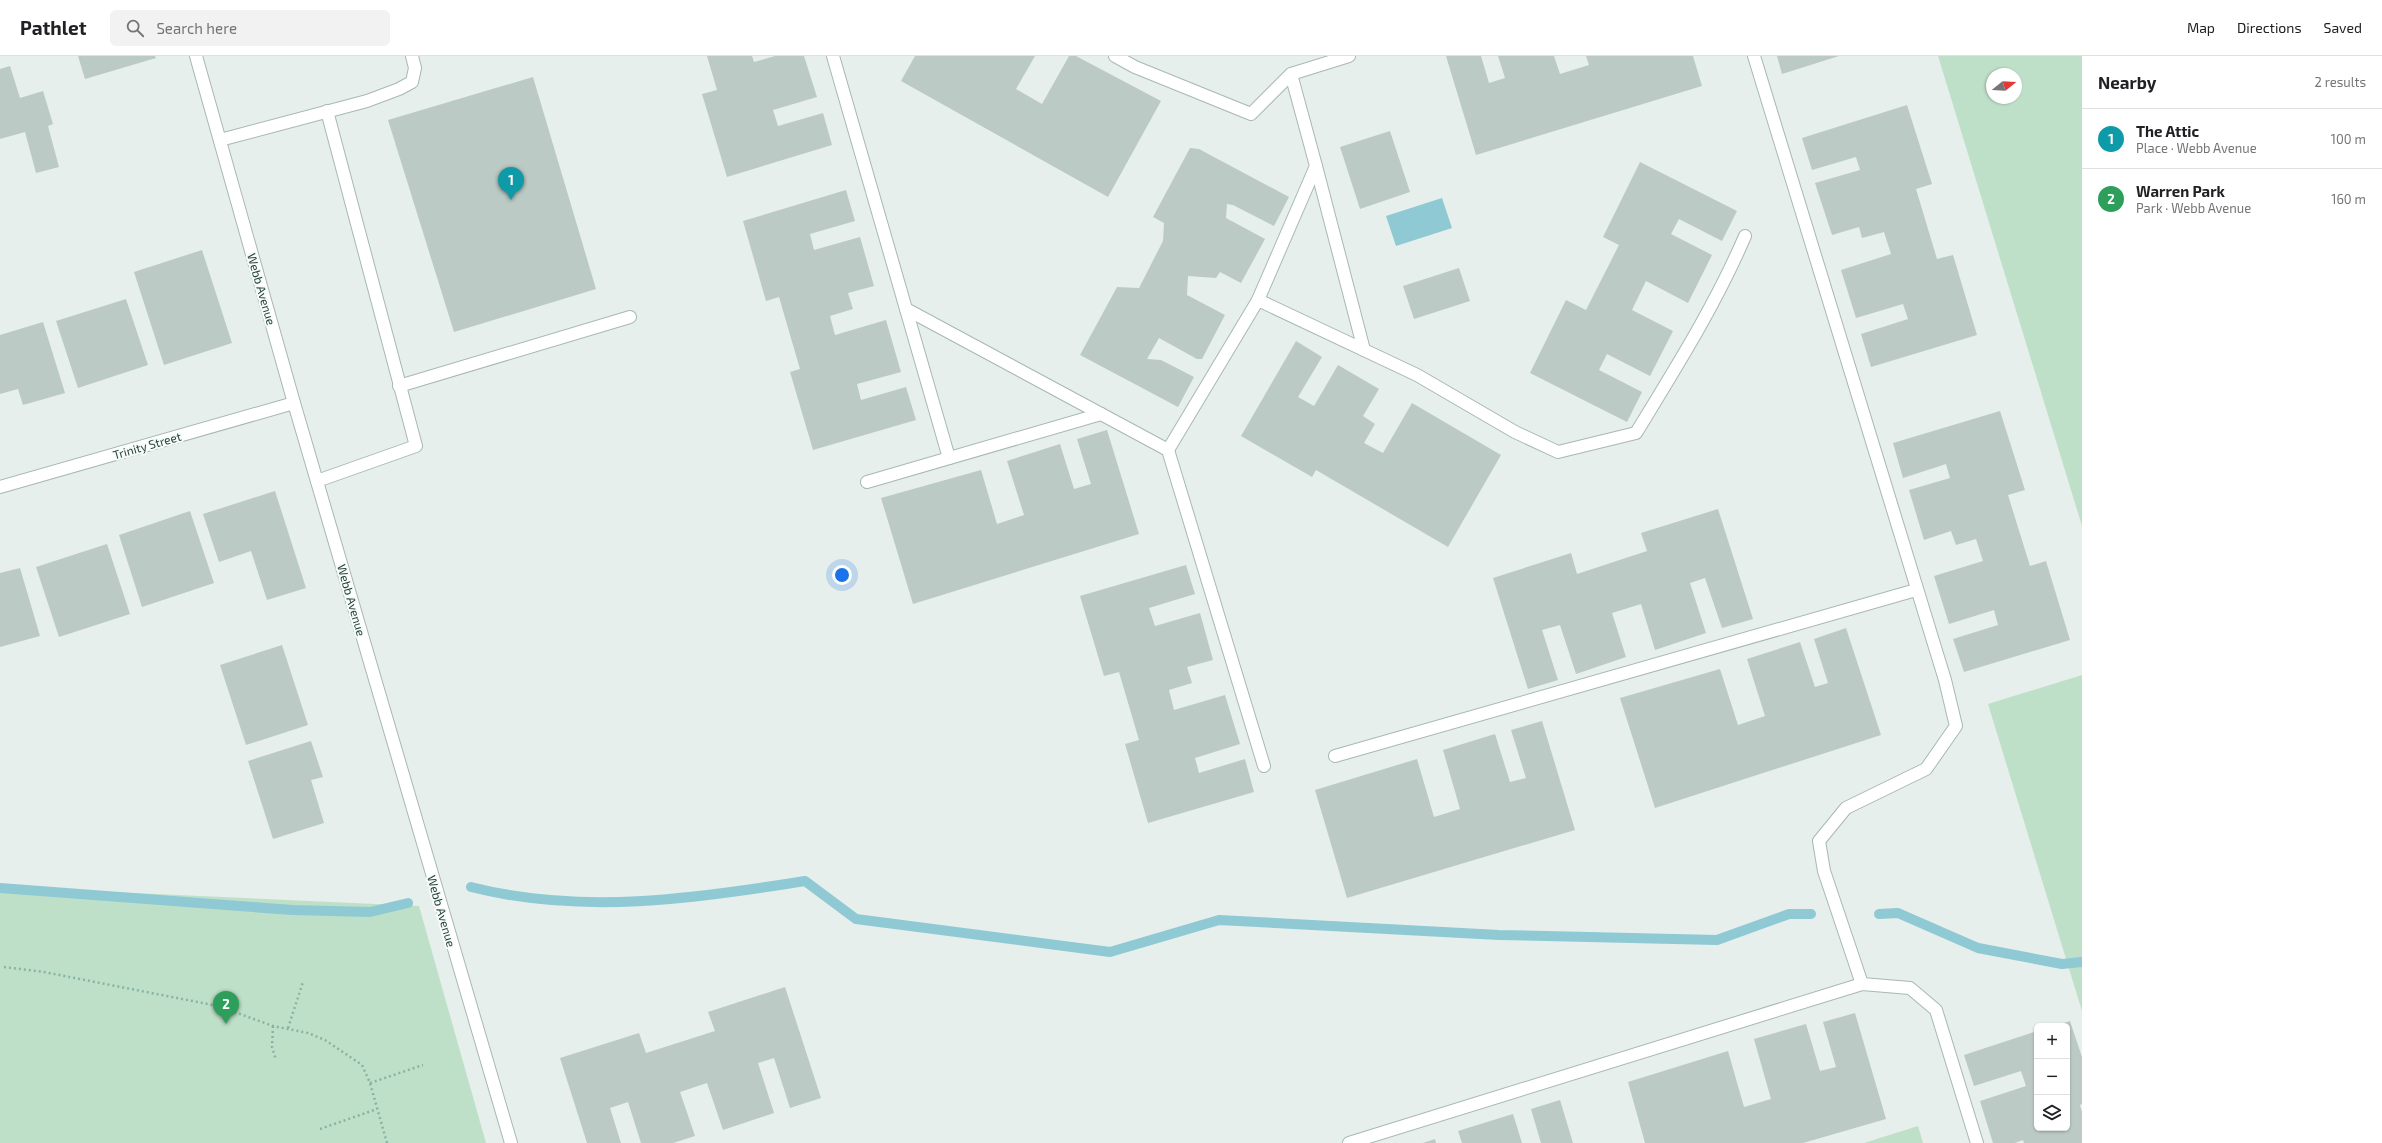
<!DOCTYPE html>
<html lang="en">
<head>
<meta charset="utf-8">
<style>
  body { margin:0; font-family:"Exo 2",sans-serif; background:#f2f2f2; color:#202124 }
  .controls { position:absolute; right:12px; bottom:12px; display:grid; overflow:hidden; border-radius:6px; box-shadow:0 1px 3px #0004 }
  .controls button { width:36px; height:36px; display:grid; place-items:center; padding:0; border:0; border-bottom:1px solid #e0e0e0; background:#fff; color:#202124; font:20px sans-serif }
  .compass { position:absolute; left:1986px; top:12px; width:36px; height:36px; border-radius:50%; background:#fff; box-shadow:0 1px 3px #0004; rotate:72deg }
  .you { position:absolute; left:842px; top:519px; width:14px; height:14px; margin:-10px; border:3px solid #fff; border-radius:50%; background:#1a73e8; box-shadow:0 0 0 6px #1a73e833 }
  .badge { display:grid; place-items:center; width:26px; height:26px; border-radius:50%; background:#7f4e3f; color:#fff; font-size:13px; font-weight:700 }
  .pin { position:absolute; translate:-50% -33px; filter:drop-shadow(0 1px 2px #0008) }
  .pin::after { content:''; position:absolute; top:21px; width:14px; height:12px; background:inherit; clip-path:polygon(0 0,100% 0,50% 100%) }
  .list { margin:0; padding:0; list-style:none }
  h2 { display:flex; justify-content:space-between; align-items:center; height:52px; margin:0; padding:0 16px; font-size:17px }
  h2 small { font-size:13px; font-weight:400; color:#757577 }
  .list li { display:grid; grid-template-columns:26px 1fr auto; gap:12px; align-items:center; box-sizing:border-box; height:60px; padding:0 16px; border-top:1px solid #e0e0e0 }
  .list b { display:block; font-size:15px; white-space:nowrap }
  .list p { margin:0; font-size:13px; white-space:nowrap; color:#757577 }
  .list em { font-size:13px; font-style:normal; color:#757577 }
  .icon { flex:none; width:22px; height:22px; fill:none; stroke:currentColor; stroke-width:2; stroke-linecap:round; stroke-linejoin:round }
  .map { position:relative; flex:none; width:2082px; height:1087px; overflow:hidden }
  header { display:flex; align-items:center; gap:24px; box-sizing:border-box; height:56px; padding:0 20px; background:#fff; border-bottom:1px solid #e0e0e0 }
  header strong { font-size:19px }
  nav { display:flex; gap:22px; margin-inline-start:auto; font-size:14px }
  .search { width:280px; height:36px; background:#f2f2f2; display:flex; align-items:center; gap:10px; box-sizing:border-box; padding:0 14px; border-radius:6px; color:#757577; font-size:15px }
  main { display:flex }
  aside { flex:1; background:#fff }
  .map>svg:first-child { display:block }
  .green { fill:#bfe0c8; fill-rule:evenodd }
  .water { fill:#8ec9d4 }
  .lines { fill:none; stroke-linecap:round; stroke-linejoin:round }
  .stream { stroke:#8ec9d4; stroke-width:10 }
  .building { fill:#bbcac4 }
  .minor-casing { stroke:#a8b8b2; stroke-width:14 }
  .path { stroke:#86b3a5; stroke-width:2.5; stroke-dasharray:2 3; stroke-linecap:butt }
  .minor { stroke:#fff; stroke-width:12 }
  .labels { text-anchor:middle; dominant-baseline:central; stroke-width:4; stroke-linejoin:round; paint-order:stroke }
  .street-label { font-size:12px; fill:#24423a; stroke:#f7fbf9 }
</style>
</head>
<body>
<header>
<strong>Pathlet</strong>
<div class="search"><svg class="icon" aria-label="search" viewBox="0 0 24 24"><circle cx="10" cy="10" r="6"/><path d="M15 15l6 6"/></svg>Search here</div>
<nav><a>Map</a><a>Directions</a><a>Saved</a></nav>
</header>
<main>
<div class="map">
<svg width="2082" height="1087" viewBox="0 0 2082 1087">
  <rect width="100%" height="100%" fill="#e6efeb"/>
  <g class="green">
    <path d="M1938 0H2082V470ZM1992 18H2016V42H1992Z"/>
    <path d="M2082 619V955L1988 648Z"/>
    <path d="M0 831 419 850 486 1087H0Z"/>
    <path d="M1918 1070 1923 1087H1864Z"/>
  </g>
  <path class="water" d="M1442 142 1452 172 1396 190 1386 160Z"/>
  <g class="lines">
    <g class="stream">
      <path d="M471 831C581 859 694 843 805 825L856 863 1110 896 1219 864 1499 879 1717 884 1789 858H1811"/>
      <path d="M0 832 292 854 370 856 408 847"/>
      <path d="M1879 858 1898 857 1978 892 2062 908 2082 906"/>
    </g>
  </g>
  <g class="building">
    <path d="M78 0H155L156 2 85 23Z"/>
    <path d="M707 0H752L754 6 775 0H804L817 41 773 54 778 70 823 57 832 89 727 121 702 38 717 34Z"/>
    <path d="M915 0H1035L1016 33 1042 48 1069 0H1076L1161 45 1108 141 901 25Z"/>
    <path d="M1446 0H1481L1489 27 1505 22 1498 0H1554L1560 18 1589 9 1586 0H1693L1702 30 1476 99Z"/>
    <path d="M1777 0H1839L1782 18Z"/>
    <path d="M10 10 20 42 43 35 53 68 48 70 59 111 36 117 25 76 0 83V13Z"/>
    <path d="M533 21 596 233 454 276 388 64Z"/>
    <path d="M1907 49 1932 128 1916 133 1937 203 1953 199 1977 279 1871 311 1861 278 1908 263 1903 248 1856 262 1841 214 1891 198 1884 176 1862 182 1859 171 1832 179 1815 127 1860 114 1856 101 1812 114 1802 82Z"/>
    <path d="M1390 75 1410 136 1360 153 1340 91Z"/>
    <path d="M1190 92 1199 93 1289 141 1274 170 1233 149 1227 148 1226 162 1265 183 1241 227 1220 216 1216 222 1188 220 1187 239 1225 259 1202 303H1197L1159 282 1147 303 1161 304 1194 321 1178 351 1080 299 1117 231 1139 232 1163 185 1164 167 1153 161Z"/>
    <path d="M1640 106 1737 155 1722 185 1679 163 1671 178 1712 199 1688 247 1646 225 1632 254 1673 275 1650 320 1607 298 1599 314 1642 336 1627 366 1530 317 1566 244 1586 254 1619 189 1603 181Z"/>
    <path d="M846 134 855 165 810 178 814 194 860 181 874 230 848 237 853 253 830 260 835 279 886 264 901 316 857 328 861 344 906 331 916 364 813 394 790 316 800 313 779 241 766 245 743 165Z"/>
    <path d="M202 194 232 287 164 309 134 216Z"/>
    <path d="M1459 212 1470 245 1414 263 1403 230Z"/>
    <path d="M126 243 148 309 78 332 56 265Z"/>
    <path d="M43 266 65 337 23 349 18 333 0 338V279Z"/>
    <path d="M1296 285 1322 301 1298 341 1314 350 1338 309 1379 333 1363 360 1375 368 1364 387 1383 397 1412 347 1501 399 1448 491 1316 414 1312 421 1241 380Z"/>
    <path d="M2000 355 2025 434 2008 439 2030 510 2046 505 2070 584 1964 616 1953 583 1998 569 1994 554 1949 568 1934 520 1983 505 1976 483 1956 489 1951 475 1924 484 1909 434 1950 422 1946 408 1903 422 1893 387Z"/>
    <path d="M1107 374 1139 478 913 548 881 442 981 414 997 468 1024 459 1007 405 1060 388 1074 433 1091 428 1077 383Z"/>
    <path d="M275 435 306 532 267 544 251 495 219 506 203 458Z"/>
    <path d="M1718 453 1753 563 1722 572 1705 522 1690 527 1706 577 1655 594 1641 548 1612 557 1626 601 1576 618 1560 569 1542 574 1558 624 1528 633 1493 522 1571 497 1577 518 1647 495 1641 477Z"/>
    <path d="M190 455 214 527 142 551 119 479Z"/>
    <path d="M107 488 130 558 59 581 36 511Z"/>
    <path d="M1186 509 1195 538 1149 552 1155 570 1200 557 1213 604 1187 611 1192 627 1169 634 1174 654 1225 639 1240 688 1195 702 1199 717 1245 703 1254 736 1148 767 1125 688 1139 684 1119 616 1104 620 1080 540Z"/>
    <path d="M20 512 40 580 0 591V517Z"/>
    <path d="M1846 572 1881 679 1655 752 1620 642 1720 613 1738 669 1765 660 1747 603 1800 586 1815 631 1828 627 1814 583Z"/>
    <path d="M282 589 308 669 246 689 220 609Z"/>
    <path d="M1542 665 1575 774 1347 842 1315 734 1417 703 1434 761 1460 753 1443 694 1495 678 1510 726 1526 722 1511 674Z"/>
    <path d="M311 685 323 721 311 724 324 767 273 783 248 705Z"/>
    <path d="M785 931 821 1042 790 1052 774 1002 758 1007 774 1057 723 1074 707 1027 680 1036 695 1080 673 1087H641L628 1046 610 1052 621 1087H587L560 1002 639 977 646 997 715 975 708 956Z"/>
    <path d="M1855 957 1886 1063 1803 1087H1645L1628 1026 1728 995 1744 1051 1771 1043 1754 983 1806 968 1820 1015 1836 1011 1823 966Z"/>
    <path d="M2070 965 2082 1001V1048L2080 1049 2082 1056V1087H2024L2023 1084 2015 1087H1993L1980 1045 2026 1030 2021 1015 1974 1030 1964 999 2037 975V1072H2067V970H2055Z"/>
    <path d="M1560 1044 1573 1087H1541L1531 1053Z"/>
    <path d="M1513 1058 1522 1087H1462L1458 1075Z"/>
    <path d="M1435 1083 1436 1087H1423Z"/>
  </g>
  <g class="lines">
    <g class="minor-casing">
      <g id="minor">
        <path d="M196 0 294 347 511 1087"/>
        <path d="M833 0 906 253 1168 394 1264 710"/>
        <path d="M1115 0 1135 11 1251 58 1291 18 1349 0"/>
        <path d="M1754 0 1945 624 1956 670 1926 713 1846 752 1819 785 1824 815 1862 928"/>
        <path d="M220 84 367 45 399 33 412 26 415 12 412 0"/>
        <path d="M1316 110 1364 294"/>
        <path d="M1258 244 1316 110 1291 18"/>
        <path d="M906 253 949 402"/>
        <path d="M399 330 630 261"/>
        <path d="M1168 394 1258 244 1417 319 1515 376 1558 396 1636 377C1675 313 1715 250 1745 180"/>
        <path d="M317 425 416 390 327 55"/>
        <path d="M867 426 1101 358"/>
        <path d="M0 431 294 347"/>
        <path d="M1335 700 1916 534"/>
        <path d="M1349 1087 1862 928 1910 932 1936 954 1977 1087"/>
      </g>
    </g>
    <g class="path">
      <path d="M4 911 44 916 218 950 273 970 308 977 325 984 362 1009 370 1027 387 1087"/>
      <path d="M273 970 272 991 276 1004"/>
      <path d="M288 972 303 926"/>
      <path d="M370 1027 423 1009"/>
      <path d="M320 1073 377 1053"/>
    </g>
    <use href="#minor" class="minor"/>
  </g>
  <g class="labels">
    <g class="street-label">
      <text transform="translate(262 233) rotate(74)">Webb Avenue</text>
      <text transform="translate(147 389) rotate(-16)">Trinity Street</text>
      <text transform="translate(352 544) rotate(74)">Webb Avenue</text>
      <text transform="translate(442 855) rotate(74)">Webb Avenue</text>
    </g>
  </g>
</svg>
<div class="controls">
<button>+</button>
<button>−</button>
<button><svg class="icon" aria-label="layers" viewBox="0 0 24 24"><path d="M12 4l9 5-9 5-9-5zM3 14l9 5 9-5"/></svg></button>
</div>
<svg class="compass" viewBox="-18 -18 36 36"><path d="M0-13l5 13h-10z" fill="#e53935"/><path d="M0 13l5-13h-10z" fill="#757577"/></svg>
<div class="you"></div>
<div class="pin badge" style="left:511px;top:144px;background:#0f9aa8">1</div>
<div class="pin badge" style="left:226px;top:968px;background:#2e9e5b">2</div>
</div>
<aside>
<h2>Nearby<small>2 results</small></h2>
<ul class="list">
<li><span class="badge" style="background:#0f9aa8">1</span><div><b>The Attic</b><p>Place · Webb Avenue</p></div><em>100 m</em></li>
<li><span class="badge" style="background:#2e9e5b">2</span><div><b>Warren Park</b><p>Park · Webb Avenue</p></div><em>160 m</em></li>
</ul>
</aside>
</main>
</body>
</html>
